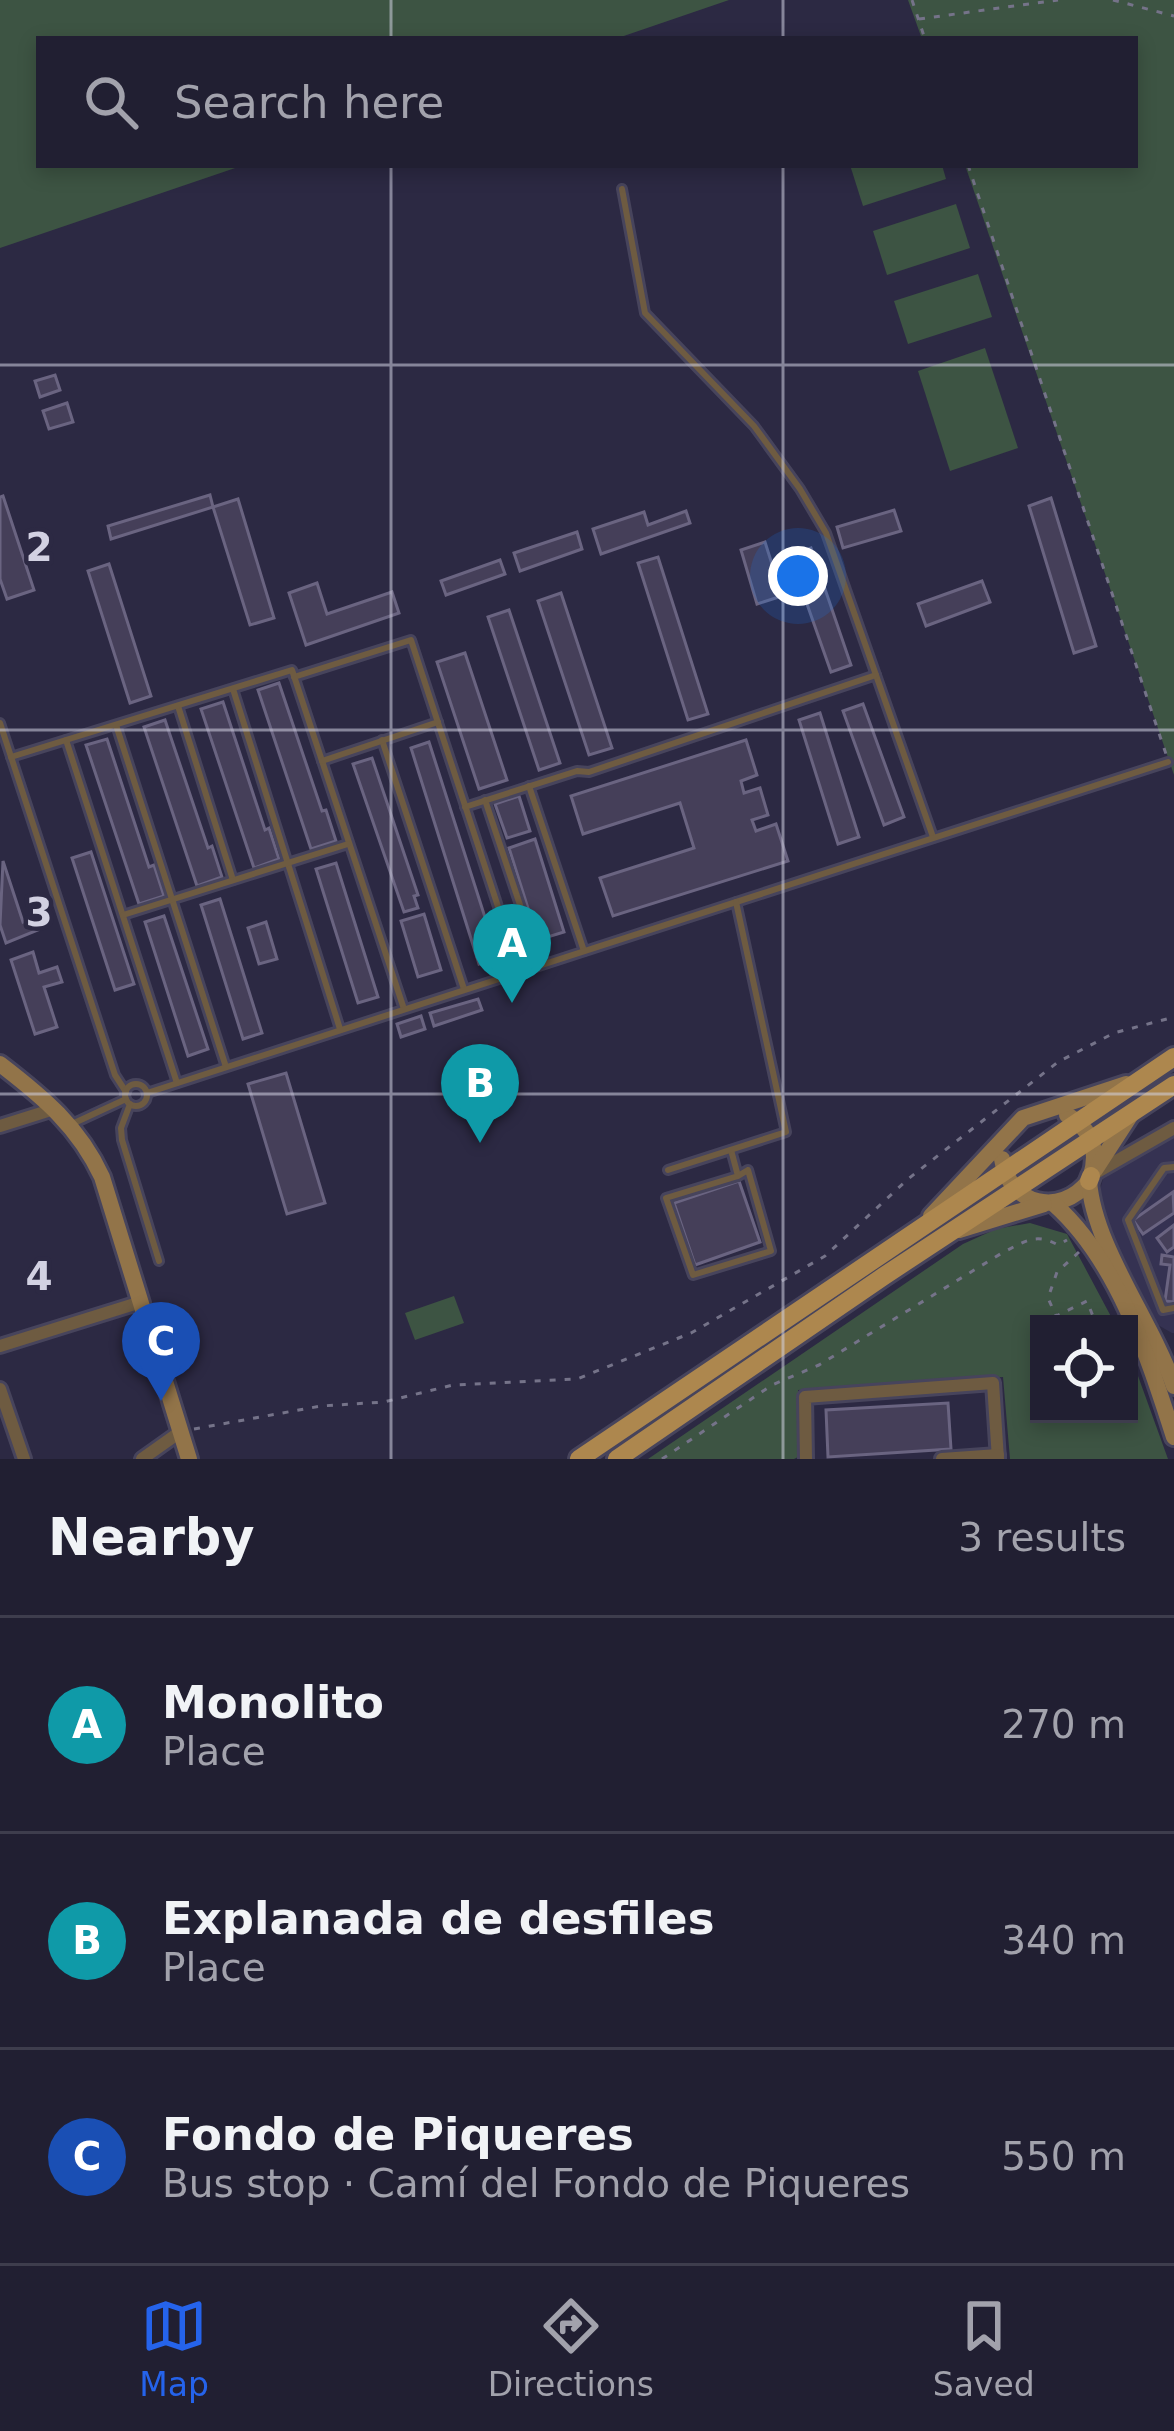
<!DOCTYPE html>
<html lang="en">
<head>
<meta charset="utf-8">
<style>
  body { margin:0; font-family:"DejaVu Sans",sans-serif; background:#2d2c3e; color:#f1f3f6 }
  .controls { position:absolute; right:36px; bottom:36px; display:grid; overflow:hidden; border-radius:0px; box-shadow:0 6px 18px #0003 }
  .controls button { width:108px; height:108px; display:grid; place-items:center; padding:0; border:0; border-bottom:3px solid #3e3d4d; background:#211f32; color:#f1f3f6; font:60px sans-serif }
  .you { position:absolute; left:798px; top:576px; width:42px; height:42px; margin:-30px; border:9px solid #fff; border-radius:50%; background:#1a73e8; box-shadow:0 0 0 18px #1a73e833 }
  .badge { display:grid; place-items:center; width:78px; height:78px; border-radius:50%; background:#2563eb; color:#fff; font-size:39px; font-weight:700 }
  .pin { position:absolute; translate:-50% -99px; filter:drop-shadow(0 3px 6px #0008) }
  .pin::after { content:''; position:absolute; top:63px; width:42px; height:36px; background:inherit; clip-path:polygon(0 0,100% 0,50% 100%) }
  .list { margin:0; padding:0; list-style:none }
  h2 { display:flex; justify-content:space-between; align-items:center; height:156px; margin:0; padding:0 48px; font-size:51px }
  h2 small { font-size:39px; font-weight:400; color:#a2a2ac }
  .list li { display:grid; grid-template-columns:78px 1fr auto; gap:36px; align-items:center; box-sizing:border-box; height:216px; padding:0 48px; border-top:3px solid #3e3d4d }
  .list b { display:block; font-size:45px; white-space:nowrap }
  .list p { margin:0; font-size:39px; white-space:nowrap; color:#a2a2ac }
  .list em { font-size:39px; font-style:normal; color:#a2a2ac }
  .icon { flex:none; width:66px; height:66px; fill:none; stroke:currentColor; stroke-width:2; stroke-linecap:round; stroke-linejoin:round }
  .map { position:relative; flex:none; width:1174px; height:1459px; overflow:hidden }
  .search { position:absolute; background:#211f32; box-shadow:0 6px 18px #0003; left:36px; right:36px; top:36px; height:132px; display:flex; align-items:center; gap:30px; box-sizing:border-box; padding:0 42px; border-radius:0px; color:#a2a2ac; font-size:45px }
  .sheet { height:804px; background:#211f32 }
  nav { display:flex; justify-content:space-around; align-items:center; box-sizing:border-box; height:168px; border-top:3px solid #3e3d4d; background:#211f32; font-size:33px; color:#a2a2ac }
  nav a { display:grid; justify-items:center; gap:6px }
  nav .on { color:#2563eb }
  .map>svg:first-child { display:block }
  .built { fill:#353252 }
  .green { fill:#3d5443 }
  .building { fill:#453f59; stroke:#6a6481; stroke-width:3 }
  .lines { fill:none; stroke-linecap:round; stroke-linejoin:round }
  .lane-casing { stroke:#47445c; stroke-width:12 }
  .street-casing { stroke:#47445c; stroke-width:18 }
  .secondary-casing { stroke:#47445c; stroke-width:22 }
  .primary-casing { stroke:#47445c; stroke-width:24 }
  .path { stroke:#757389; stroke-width:3; stroke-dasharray:6 9; stroke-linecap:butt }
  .lane { stroke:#6e5b41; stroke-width:6 }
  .street { stroke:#6e5b41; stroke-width:12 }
  .secondary { stroke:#927449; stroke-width:16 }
  .primary { stroke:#ad874e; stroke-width:18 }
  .grid { fill:none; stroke:#d2d1e2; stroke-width:3; stroke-opacity:0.55 }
  .grid-label { font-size:39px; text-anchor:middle; font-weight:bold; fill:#d2d1e2; stroke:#2c2943; stroke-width:9; stroke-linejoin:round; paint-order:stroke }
</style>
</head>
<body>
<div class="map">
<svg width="1174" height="1459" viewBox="0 0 1174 1459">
  <rect width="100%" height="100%" fill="#2c2943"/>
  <path class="built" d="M1174 1133V1333H1172L1158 1325 1101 1213 1099 1194 1103 1179Z"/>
  <g class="green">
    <path d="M0 0H729L615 39H39V165H244L0 248Z"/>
    <path d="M908 0H1174V775L965 165H1135V39H922Z"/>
    <path d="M850 165H942L946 179 863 206Z"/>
    <path d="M956 204 970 248 887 275 873 231Z"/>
    <path d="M978 274 992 317 908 344 894 301Z"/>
    <path d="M985 348 1018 448 950 471 918 371Z"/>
    <path d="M1030 1223 1067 1234 1115 1324H1039V1414H1129V1351L1168 1459H1010L1003 1377 798 1390V1457L794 1459H648L963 1244 996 1229Z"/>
    <path d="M454 1296 464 1323 415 1340 405 1313Z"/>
  </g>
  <g class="building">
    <path d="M55 375 60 390 40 397 35 381Z"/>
    <path d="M67 403 73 422 49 429 43 411Z"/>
    <path d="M210 495 213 507 111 539 108 526Z"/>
    <path d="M3 496 34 590 7 599 0 579V497Z"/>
    <path d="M1051 498 1096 646 1074 653 1029 506Z"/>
    <path d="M238 499 274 618 250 625 213 507Z"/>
    <path d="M894 510 901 531 843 548 837 527Z"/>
    <path d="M686 511 690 523 601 554 593 529 644 512 648 525Z"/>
    <path d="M577 532 582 549 520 571 514 553Z"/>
    <path d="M765 542 782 596 757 604 741 550Z"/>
    <path d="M811 548 851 665 831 672 790 556Z"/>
    <path d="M658 557 708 714 688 720 638 563Z"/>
    <path d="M500 560 505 574 446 595 441 581Z"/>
    <path d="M109 564 151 696 130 703 88 571Z"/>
    <path d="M982 581 990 602 926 626 918 604Z"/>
    <path d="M317 583 327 614 392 592 399 613 306 645 289 593Z"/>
    <path d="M561 593 612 748 589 755 538 601Z"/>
    <path d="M509 610 560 763 539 770 488 617Z"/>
    <path d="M465 653 507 780 479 789 437 662Z"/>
    <path d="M279 683 322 811 326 810 336 841 311 849 258 690Z"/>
    <path d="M223 702 265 830 269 828 279 859 254 868 201 709Z"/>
    <path d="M863 704 904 817 884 825 843 711Z"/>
    <path d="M820 713 859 837 838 844 799 720Z"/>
    <path d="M165 720 208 848 212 846 222 877 197 886 144 727Z"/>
    <path d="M107 739 149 867 154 865 164 896 139 904 86 745Z"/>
    <path d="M746 740 757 775 741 781 744 793 760 788 768 815 752 820 756 831 776 824 788 861 613 916 600 878 694 848 680 803 583 834 571 796Z"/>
    <path d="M429 742 498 958 479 964 411 748Z"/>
    <path d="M372 758 418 895 414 896 418 908 404 912 353 764Z"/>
    <path d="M519 796 530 831 507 838 495 804Z"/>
    <path d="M535 839 564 932 538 940 509 848Z"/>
    <path d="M91 852 134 984 115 990 72 858Z"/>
    <path d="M3 861 23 922 34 918 38 930 6 943 0 925Z"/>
    <path d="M336 863 378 997 358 1003 316 869Z"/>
    <path d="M220 899 262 1033 243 1039 201 905Z"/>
    <path d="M424 914 441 970 418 977 401 921Z"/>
    <path d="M164 916 208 1049 188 1056 145 922Z"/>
    <path d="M266 922 277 959 259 964 248 928Z"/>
    <path d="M33 952 39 973 57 967 62 982 44 987 57 1027 35 1034 11 960Z"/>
    <path d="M478 999 482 1010 434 1026 430 1013Z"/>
    <path d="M421 1016 425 1029 401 1037 397 1024Z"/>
    <path d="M286 1073 325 1203 287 1214 248 1084Z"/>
    <path d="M739 1181 760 1242 695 1265 674 1203Z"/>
    <path d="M1173 1192 1174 1213 1143 1234 1133 1220Z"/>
    <path d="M1174 1225V1247L1167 1252 1157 1238Z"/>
    <path d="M1162 1255 1174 1257V1302L1165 1301 1170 1265 1161 1264Z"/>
    <path d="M948 1403 951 1449 828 1457 826 1410Z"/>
  </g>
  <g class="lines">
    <g class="lane-casing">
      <g id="lane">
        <path d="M622 189 645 313 754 426 800 489 826 533 933 837"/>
        <path d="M294 677 411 640 519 971"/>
        <path d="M233 689 340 1029"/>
        <path d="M178 706 233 880"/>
        <path d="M0 723 115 1075 126 1092"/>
        <path d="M116 725 226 1067"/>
        <path d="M66 740 177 1083"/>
        <path d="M382 740 464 989"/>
        <path d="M11 757 292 670 404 1009"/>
        <path d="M322 761 438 722"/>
        <path d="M529 786 584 951"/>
        <path d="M485 800 540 965"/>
        <path d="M465 807 577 771 589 772 876 675"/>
        <path d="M123 915 348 844"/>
        <circle cx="136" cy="1095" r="11"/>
        <path d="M147 1093 1168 762"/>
        <path d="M130 1104 121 1128 122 1140 159 1261"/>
        <path d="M72 1124 126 1099"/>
        <path d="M731 1150 738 1176 666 1198 693 1275 771 1251 748 1170 738 1176"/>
        <path d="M1174 1167 1164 1168 1128 1220 1163 1310 1174 1308"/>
        <path d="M668 1170 786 1132 736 902"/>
      </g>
    </g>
    <g class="street-casing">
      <g id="street">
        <path d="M0 1126 54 1109"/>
        <path d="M1092 1175 1174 1128"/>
        <path d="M0 1346 141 1302"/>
        <path d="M0 1389 24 1459"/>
        <path d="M142 1459 180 1432"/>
        <path d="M806 1459 805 1397 993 1383 998 1459"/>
        <path d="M942 1459 998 1455"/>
      </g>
    </g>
    <g class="secondary-casing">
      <g id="secondary">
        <path d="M0 1064C43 1097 79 1127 102 1177L189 1459"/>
        <path d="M1067 1115C1091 1129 1099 1149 1091 1176"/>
        <path d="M1002 1159C1009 1205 1060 1218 1089 1181"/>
        <path d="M1095 1170 1132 1113"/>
        <path d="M1089 1181C1094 1247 1151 1320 1174 1386"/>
        <path d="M1054 1204C1118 1261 1148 1357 1174 1437"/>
        <path d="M931 1216 1023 1118 1126 1084"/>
        <path d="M959 1230 1044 1204"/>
      </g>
    </g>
    <g class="primary-casing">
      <g id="primary">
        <path d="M1089 1181 1091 1176"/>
        <path d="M579 1459 1174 1057"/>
        <path d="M617 1459 884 1276 1174 1085"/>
      </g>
    </g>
    <g class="path">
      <path d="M912 0 925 39"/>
      <path d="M1113 0 1174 16"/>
      <path d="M919 19 1058 0"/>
      <path d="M968 165 1166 754"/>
      <path d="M1079 1252 1057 1272 1048 1298 1056 1316 1087 1301 1096 1324"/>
      <path d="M194 1429 321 1406 384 1402 453 1385 577 1379 691 1333 825 1256 908 1179 1058 1062 1114 1033 1174 1017"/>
      <path d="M662 1459 772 1385 819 1365 1002 1253C1024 1242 1035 1232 1058 1245L1067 1240"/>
    </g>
    <use href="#lane" class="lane"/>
    <use href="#street" class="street"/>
    <use href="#secondary" class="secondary"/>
    <use href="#primary" class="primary"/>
  </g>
  <path class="grid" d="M391 0V39M783 0V39M391 165V1459M783 165V1459M0 365H1174M0 730H1174M0 1094H1174"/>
  <g class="grid-label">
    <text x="39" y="561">2</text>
    <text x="39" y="926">3</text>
    <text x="39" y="1290">4</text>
  </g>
</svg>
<div class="controls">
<button><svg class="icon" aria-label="locate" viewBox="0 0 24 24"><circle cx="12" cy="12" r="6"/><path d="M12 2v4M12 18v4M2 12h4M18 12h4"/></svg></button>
</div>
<div class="you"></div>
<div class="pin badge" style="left:512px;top:1003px;background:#0f9aa8">A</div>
<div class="pin badge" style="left:480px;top:1143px;background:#0f9aa8">B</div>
<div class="pin badge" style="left:161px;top:1401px;background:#1a4fb4">C</div>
<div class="search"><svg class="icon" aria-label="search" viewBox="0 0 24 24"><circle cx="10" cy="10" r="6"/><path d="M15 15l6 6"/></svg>Search here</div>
</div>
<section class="sheet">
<h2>Nearby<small>3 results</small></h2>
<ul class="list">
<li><span class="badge" style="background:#0f9aa8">A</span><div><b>Monolito</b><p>Place</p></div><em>270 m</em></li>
<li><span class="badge" style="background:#0f9aa8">B</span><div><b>Explanada de desfiles</b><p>Place</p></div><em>340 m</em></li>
<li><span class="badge" style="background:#1a4fb4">C</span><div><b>Fondo de Piqueres</b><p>Bus stop · Camí del Fondo de Piqueres</p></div><em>550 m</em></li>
</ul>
</section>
<nav>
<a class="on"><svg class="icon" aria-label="map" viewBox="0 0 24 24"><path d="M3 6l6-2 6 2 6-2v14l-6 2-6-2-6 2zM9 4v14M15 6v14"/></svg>Map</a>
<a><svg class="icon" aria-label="directions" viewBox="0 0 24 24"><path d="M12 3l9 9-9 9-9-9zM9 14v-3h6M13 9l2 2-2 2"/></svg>Directions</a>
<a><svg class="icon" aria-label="saved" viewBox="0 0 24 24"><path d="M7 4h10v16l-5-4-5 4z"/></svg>Saved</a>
</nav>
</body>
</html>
